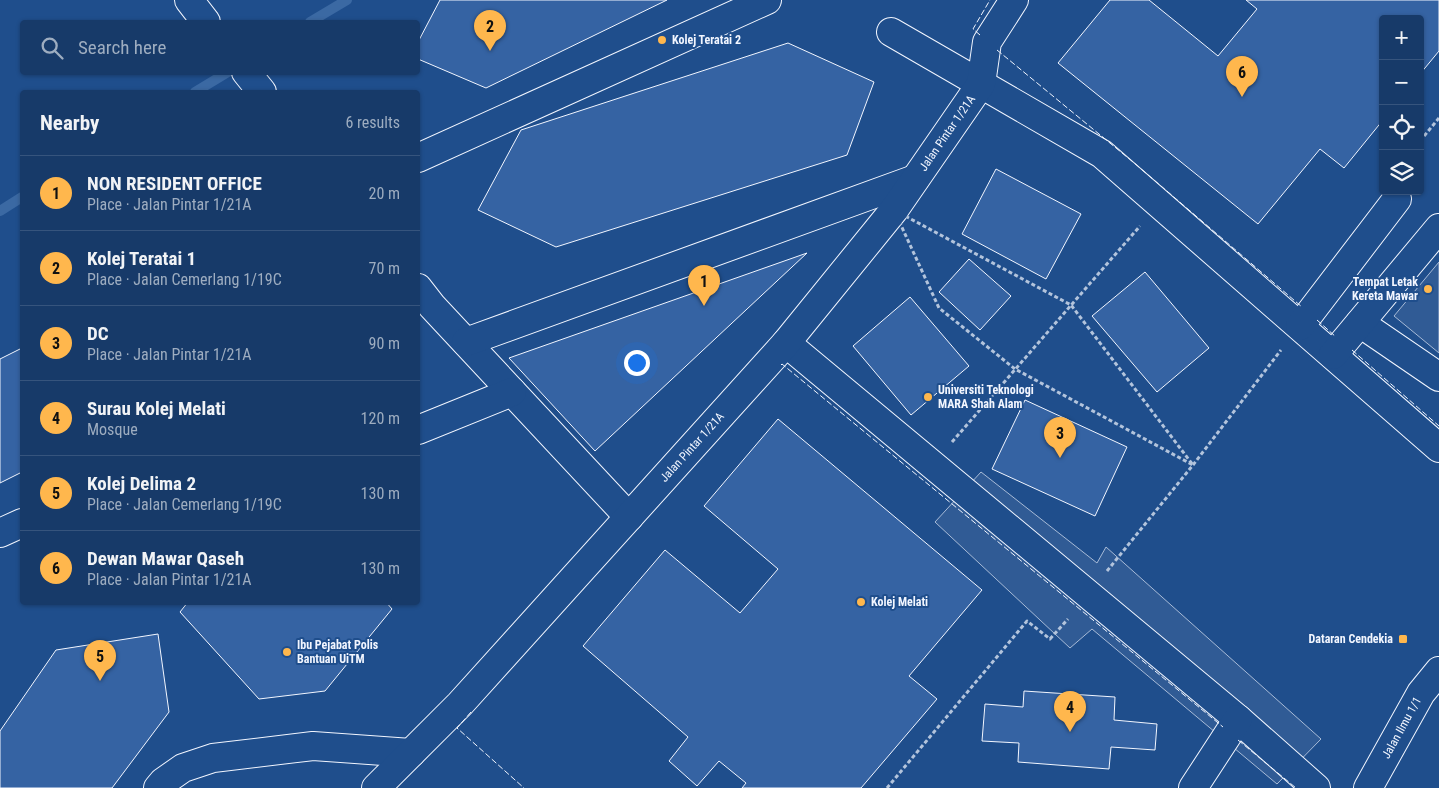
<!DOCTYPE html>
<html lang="en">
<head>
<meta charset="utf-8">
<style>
  body { margin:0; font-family:"Roboto Condensed",sans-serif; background:#244571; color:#f1f3f6 }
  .controls { position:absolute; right:15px; top:15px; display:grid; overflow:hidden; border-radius:5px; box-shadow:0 1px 4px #0004 }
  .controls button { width:45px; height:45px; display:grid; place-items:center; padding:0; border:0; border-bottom:1px solid #36547d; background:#173a69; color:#f1f3f6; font:25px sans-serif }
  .you { position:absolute; left:636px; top:362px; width:18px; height:18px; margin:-12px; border:4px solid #fff; border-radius:50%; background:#1a73e8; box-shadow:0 0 0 8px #1a73e833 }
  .badge { display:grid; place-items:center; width:32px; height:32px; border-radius:50%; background:#ffb74d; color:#111; font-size:16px; font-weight:700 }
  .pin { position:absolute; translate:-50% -41px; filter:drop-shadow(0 1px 2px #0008) }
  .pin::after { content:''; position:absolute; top:26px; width:18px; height:15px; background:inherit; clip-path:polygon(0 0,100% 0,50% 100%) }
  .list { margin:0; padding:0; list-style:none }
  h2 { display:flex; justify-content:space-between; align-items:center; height:65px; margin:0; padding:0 20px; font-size:21px }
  h2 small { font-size:16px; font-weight:400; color:#9eadc0 }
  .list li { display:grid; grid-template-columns:32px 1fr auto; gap:15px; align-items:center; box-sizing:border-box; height:75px; padding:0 20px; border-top:1px solid #36547d }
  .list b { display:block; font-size:19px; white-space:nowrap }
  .list p { margin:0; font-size:16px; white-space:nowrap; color:#9eadc0 }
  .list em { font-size:16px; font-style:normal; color:#9eadc0 }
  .icon { flex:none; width:28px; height:28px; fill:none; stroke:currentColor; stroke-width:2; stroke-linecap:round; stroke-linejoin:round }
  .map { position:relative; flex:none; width:1439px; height:788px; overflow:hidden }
  .search { position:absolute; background:#173a69; box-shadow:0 1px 4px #0004; left:20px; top:20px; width:400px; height:55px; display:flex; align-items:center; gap:12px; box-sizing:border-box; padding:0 18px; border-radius:5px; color:#9eadc0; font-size:19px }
  .panel { position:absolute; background:#173a69; box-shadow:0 1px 4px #0004; left:20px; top:90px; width:400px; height:515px; border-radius:5px }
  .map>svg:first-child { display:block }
  .parking { fill:#305b95; stroke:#a8bbd7 }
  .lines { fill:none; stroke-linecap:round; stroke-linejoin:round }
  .stream { stroke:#3b69a3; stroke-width:10 }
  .building { fill:#3563a3; stroke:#f2f6ff }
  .minor-casing { stroke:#f2f6ff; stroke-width:30 }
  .path { stroke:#b3c4dc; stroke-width:3; stroke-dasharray:4 2.5; stroke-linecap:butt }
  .minor { stroke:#1f4e8c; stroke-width:28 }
  .fence { stroke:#f2f6ff; stroke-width:1; stroke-dasharray:6 2.5; stroke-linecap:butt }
  .poi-dot { fill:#ffb74d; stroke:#1f4e8c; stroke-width:2 }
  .labels { text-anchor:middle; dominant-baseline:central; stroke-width:4; stroke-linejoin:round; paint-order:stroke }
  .poi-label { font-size:12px; font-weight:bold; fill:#f2f6ff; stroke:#1f4e8c; text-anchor:start }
  .street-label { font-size:12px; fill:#f2f6ff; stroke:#1f4e8c }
</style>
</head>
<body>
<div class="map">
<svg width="1439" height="788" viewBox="0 0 1439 788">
  <rect width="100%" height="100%" fill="#1f4e8c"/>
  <g class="parking">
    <path d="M1439 262V353L1394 316Z"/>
    <path d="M981 472 1097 563 1106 547 1321 739 1277 784 1092 629 1070 648 935 522Z"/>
  </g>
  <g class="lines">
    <g class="stream">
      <path d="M310 22 347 0"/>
      <path d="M195 92 228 72"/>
      <path d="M0 211 22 197"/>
    </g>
  </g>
  <g class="building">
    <path d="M440 0H667L486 88 418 59V42Z"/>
    <path d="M1110 0H1149L1218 56 1257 9 1246 0H1439V51L1420 74V19H1383V120L1344 168 1320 149 1258 224 1058 63Z"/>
    <path d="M788 43 874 82 847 155 556 247 478 210 521 130Z"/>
    <path d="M996 169 1081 214 1046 279 962 234Z"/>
    <path d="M807 253 595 451 509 358Z"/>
    <path d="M969 259 1011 296 980 330 939 292Z"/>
    <path d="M1145 272 1209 348 1157 392 1092 316Z"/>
    <path d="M910 297 969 366 911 415 853 346Z"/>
    <path d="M22 348V472L0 483V359Z"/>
    <path d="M1025 400 1127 447 1095 516 992 469Z"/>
    <path d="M778 419 982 590 909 676 937 699 861 788H742L746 783 719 761 697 786 669 761 688 737 583 646 665 550 740 613 778 569 704 506Z"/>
    <path d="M188 602H386L392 609 325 691 259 699 180 612Z"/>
    <path d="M158 634 169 712 112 788H0V731L56 650Z"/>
    <path d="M1024 691 1115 697 1114 720 1157 724 1155 750 1111 747 1109 769 1018 762 1019 743 982 741 985 704 1023 707Z"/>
  </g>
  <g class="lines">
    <g class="minor-casing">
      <g id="minor">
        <path d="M189 0 206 22"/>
        <path d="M891 32 1102 154 1439 448"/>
        <path d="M246 72 262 92"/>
        <path d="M418 158 767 0"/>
        <path d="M418 288 432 306 629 517"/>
        <path d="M1360 323 1439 377"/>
        <path d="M1300 326 1397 199"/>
        <path d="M466 342 915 179"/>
        <path d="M786 343 1238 719 1316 788"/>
        <path d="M1333 355 1439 228"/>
        <path d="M418 430 512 392"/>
        <path d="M0 533 22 523"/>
        <path d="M158 788 163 782 183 768 213 758 313 746 411 753"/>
        <path id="s1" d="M376 788 460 704 786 343 894 210 981 84 987 42 1014 0"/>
        <path d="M1193 788 1238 719"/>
        <path id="s2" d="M1368 788 1421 693 1439 671"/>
      </g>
    </g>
    <g class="path">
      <path d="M1420 141 1439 118"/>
      <path d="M894 210 1071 305 1193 465 1015 369 939 308Z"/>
      <path d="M952 442 1140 226"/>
      <path d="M1107 571 1193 465 1281 350"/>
      <path d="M887 788 1027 621 1050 639 1068 619"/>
    </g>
    <use href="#minor" class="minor"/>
    <g class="fence">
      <path d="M980 35 973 29 990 0"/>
      <path d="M997 50 1133 162 1302 307"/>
      <path d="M1317 320 1336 337"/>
      <path d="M1352 350 1439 426"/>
      <path d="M781 365 782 364 1223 727"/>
      <path d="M471 712 457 728 524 788"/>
      <path d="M1238 740 1296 788"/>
    </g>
  </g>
  <g class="poi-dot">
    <circle cx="662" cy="40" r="5"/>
    <circle cx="1428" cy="289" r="5"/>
    <circle cx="928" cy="397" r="5"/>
    <circle cx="861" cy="602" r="5"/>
    <rect x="1398" y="634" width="10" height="10" rx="2.5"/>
    <circle cx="287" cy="652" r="5"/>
  </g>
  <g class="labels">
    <g class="poi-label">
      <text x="672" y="40">Kolej Teratai 2</text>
      <text x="1418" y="282" text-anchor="end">Tempat Letak<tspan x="1418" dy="14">Kereta Mawar</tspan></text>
      <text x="938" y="390">Universiti Teknologi<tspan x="938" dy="14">MARA Shah Alam</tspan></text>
      <text x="871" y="602">Kolej Melati</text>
      <text x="1393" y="639" text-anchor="end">Dataran Cendekia</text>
      <text x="297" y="645">Ibu Pejabat Polis<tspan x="297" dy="14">Bantuan UiTM</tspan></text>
    </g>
    <g class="street-label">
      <text stroke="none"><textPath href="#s1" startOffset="870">Jalan Pintar 1/21A</textPath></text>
      <text stroke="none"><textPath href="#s1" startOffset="465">Jalan Pintar 1/21A</textPath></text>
      <text stroke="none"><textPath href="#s2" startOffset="69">Jalan Ilmu 1/1</textPath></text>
    </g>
  </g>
</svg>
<div class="controls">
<button>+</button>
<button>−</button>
<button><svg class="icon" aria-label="locate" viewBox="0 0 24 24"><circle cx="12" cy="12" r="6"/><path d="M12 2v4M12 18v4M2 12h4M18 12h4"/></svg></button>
<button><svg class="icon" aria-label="layers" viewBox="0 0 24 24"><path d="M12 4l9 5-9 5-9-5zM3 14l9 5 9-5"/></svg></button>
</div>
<div class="you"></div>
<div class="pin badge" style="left:704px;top:306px">1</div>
<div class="pin badge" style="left:490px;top:51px">2</div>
<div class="pin badge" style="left:1060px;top:458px">3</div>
<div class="pin badge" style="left:1070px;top:732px">4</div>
<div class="pin badge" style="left:100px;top:681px">5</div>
<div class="pin badge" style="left:1242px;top:97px">6</div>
<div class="search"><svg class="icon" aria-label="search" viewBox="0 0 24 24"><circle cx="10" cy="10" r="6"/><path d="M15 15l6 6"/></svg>Search here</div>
<section class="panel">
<h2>Nearby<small>6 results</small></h2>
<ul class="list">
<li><span class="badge">1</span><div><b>NON RESIDENT OFFICE</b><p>Place · Jalan Pintar 1/21A</p></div><em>20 m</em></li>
<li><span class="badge">2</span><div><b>Kolej Teratai 1</b><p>Place · Jalan Cemerlang 1/19C</p></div><em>70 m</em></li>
<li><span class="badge">3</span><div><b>DC</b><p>Place · Jalan Pintar 1/21A</p></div><em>90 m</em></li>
<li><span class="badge">4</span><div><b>Surau Kolej Melati</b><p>Mosque</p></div><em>120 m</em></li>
<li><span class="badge">5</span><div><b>Kolej Delima 2</b><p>Place · Jalan Cemerlang 1/19C</p></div><em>130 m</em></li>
<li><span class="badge">6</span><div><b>Dewan Mawar Qaseh</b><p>Place · Jalan Pintar 1/21A</p></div><em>130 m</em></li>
</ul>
</section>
</div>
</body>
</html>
